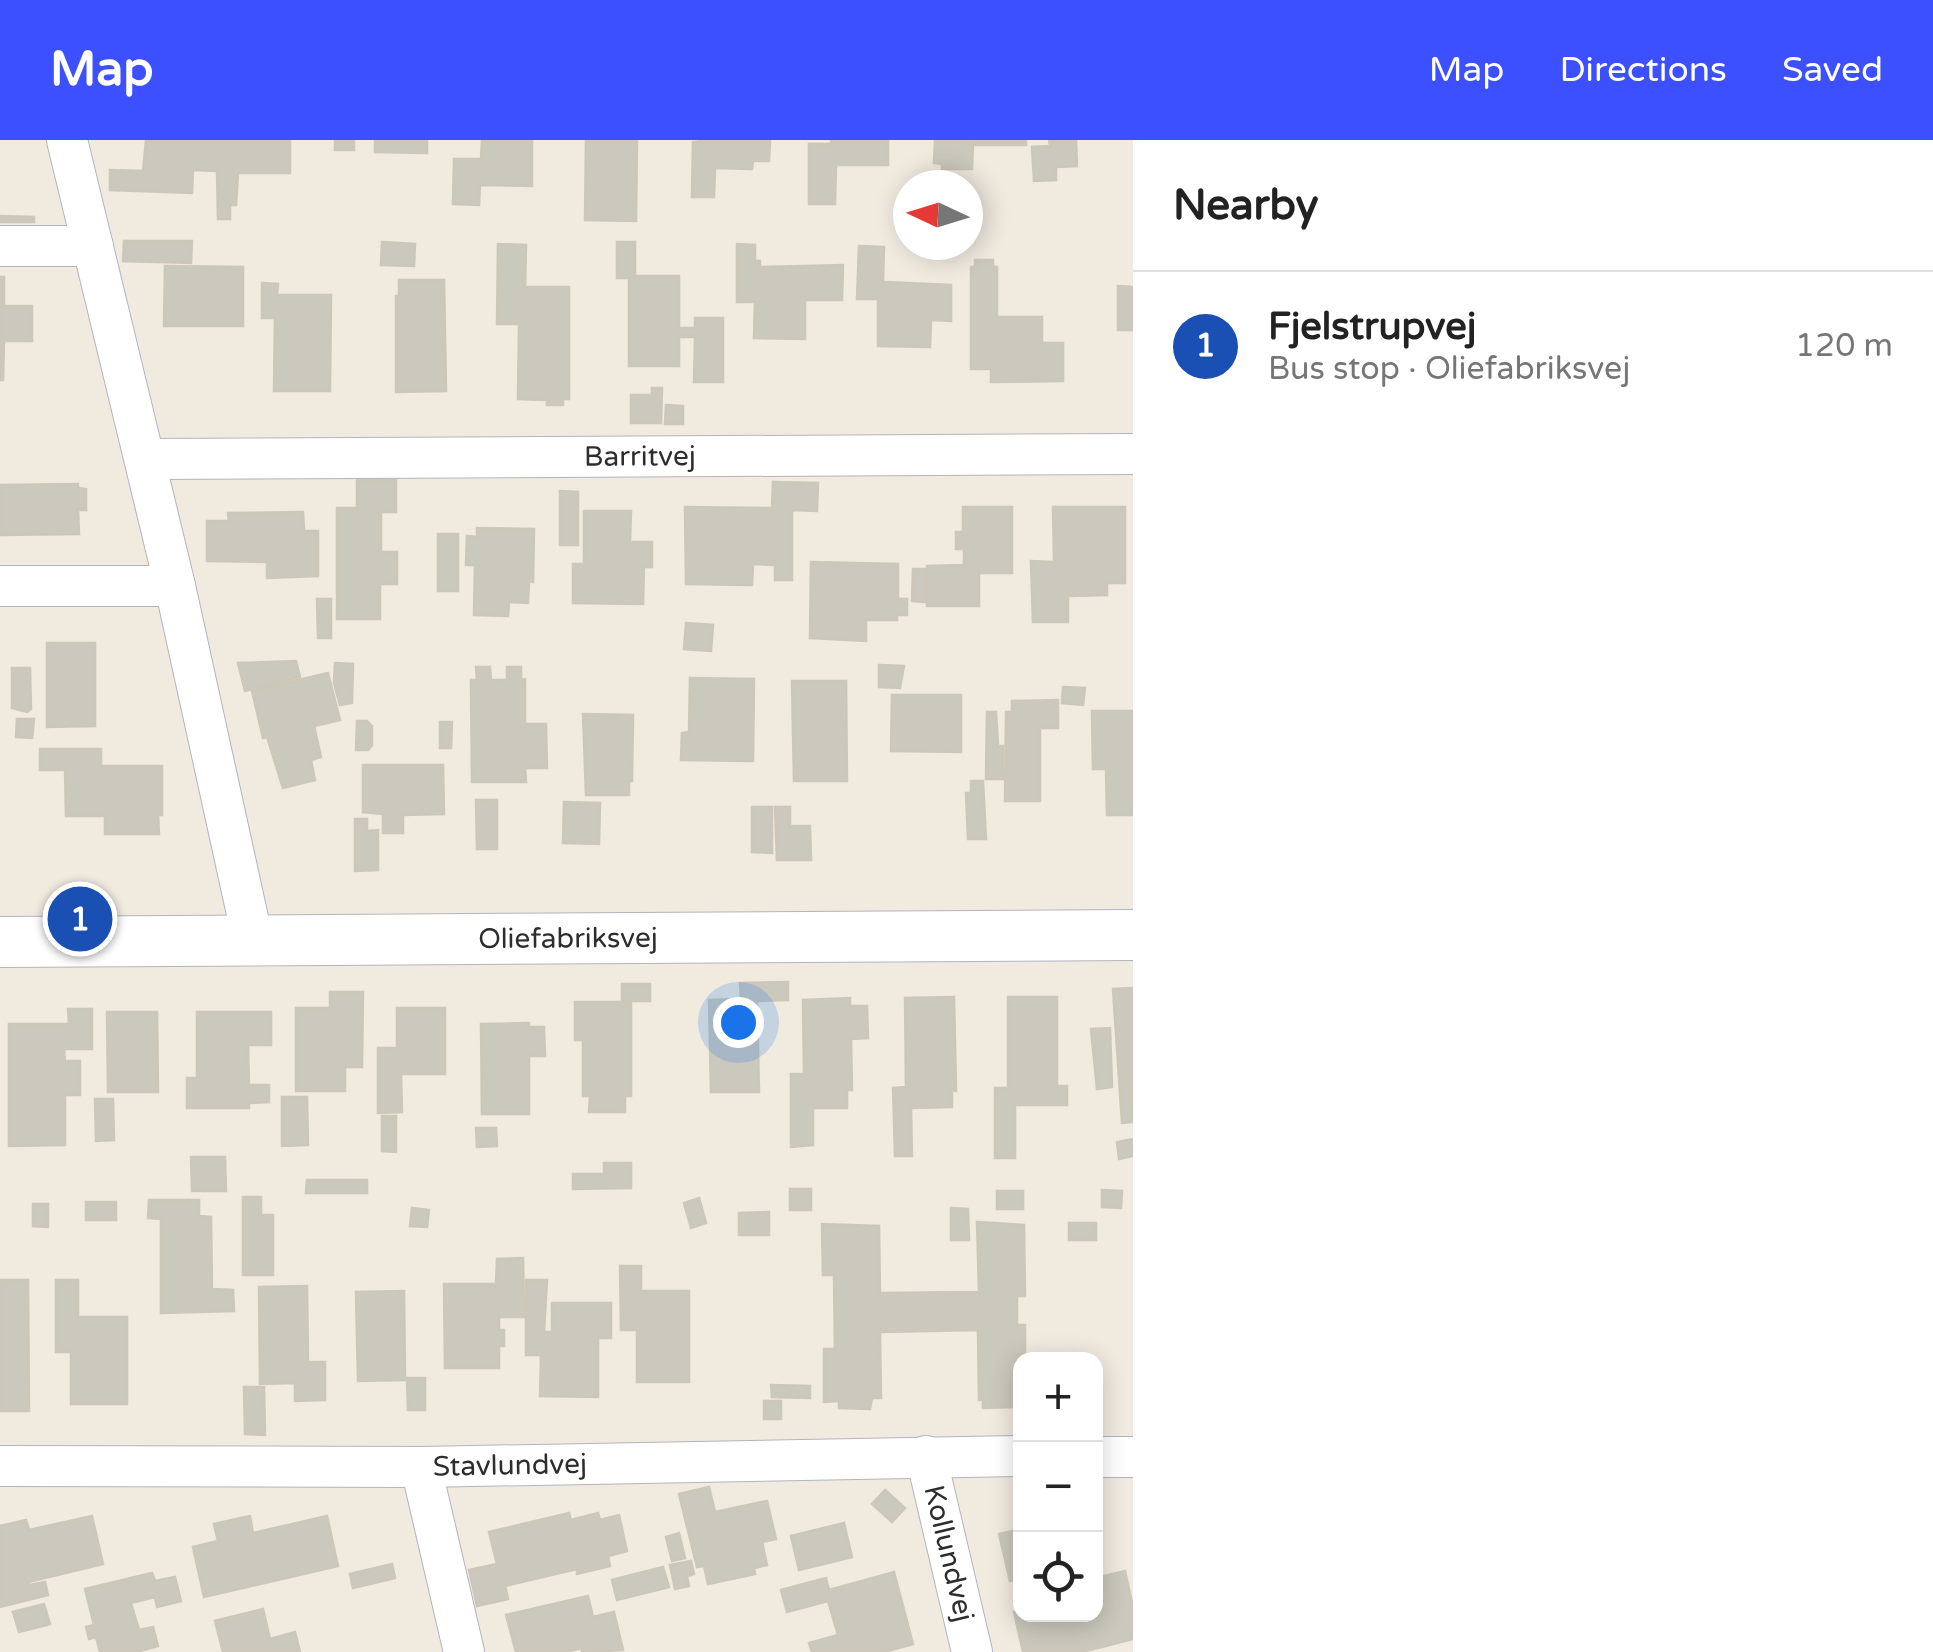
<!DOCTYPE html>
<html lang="en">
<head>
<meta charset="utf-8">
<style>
  body { margin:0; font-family:"Varela Round",sans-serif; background:#f6f6f6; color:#222 }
  .controls { position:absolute; right:30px; bottom:30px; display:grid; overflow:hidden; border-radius:20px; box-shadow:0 5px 25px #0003 }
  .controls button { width:90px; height:90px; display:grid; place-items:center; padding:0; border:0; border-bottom:2px solid #e0e0e0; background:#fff; color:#222; font:50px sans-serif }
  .compass { position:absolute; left:893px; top:30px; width:90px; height:90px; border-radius:50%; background:#fff; box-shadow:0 5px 25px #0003; rotate:274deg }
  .you { position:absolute; left:738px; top:882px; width:35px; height:35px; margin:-25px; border:8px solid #fff; border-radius:50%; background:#1a73e8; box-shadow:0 0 0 15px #1a73e833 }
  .badge { display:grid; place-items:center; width:65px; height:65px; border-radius:50%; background:#3d50ff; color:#fff; font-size:32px; font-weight:700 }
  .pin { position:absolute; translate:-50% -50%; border:5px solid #fff; box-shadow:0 2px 10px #0006 }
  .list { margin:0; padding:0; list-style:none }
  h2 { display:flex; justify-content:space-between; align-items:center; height:130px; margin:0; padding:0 40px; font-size:42px }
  h2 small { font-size:32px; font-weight:400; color:#767676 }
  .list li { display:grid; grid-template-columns:65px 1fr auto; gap:30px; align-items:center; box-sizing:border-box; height:150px; padding:0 40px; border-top:2px solid #e0e0e0 }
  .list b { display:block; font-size:38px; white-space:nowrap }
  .list p { margin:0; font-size:32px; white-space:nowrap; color:#767676 }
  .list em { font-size:32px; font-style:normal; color:#767676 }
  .icon { flex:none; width:55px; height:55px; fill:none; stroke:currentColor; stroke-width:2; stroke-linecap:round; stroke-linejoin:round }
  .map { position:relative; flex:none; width:1133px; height:1512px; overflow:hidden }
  header { display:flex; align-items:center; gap:60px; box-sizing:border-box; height:140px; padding:0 50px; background:#3d50ff; color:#fff }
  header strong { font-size:48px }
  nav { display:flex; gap:55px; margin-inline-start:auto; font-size:35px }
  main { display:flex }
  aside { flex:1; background:#fff }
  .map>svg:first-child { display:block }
  .building { fill:#cbc8bd; stroke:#ccc7b8; stroke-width:2.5 }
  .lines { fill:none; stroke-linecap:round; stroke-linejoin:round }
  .minor-casing { stroke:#b3b4c2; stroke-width:42 }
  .tertiary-casing { stroke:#b3b4c2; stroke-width:52 }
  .minor { stroke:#fff; stroke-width:40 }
  .tertiary { stroke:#fff; stroke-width:50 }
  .labels { text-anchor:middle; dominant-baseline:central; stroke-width:8; stroke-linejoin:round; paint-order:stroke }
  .street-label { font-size:28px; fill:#2d2d2d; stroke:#fff }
</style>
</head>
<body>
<header>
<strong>Map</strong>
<nav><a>Map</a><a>Directions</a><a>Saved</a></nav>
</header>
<main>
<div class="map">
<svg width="1133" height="1512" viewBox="0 0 1133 1512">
  <rect width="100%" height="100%" fill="#f0eadf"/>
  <g class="building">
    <path d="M146 0H290V33H238L236 65H230V79H218L217 31 193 30 192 53 110 50V30L143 31Z"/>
    <rect x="335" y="0" width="19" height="10"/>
    <path d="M375 0H427V13L375 12Z"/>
    <path d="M482 0H532V46L480 45 479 65 453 64 454 19H481Z"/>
    <path d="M586 0H637L636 81 585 80Z"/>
    <path d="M710 0H770L769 21H753L752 29 715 28 714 57H692L693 2Z"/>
    <path d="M831 0H888V25H836L835 64H809V4H831Z"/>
    <path d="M935 0H1026V5H973L972 29H942V24L934 23Z"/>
    <path d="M1049 0 1076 1 1077 26 1056 27V40L1034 41 1032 7 1050 6Z"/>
    <path d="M0 76 34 77V82H0Z"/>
    <path d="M124 101H192L191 123 123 121Z"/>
    <path d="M382 102 415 104 414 126 381 125Z"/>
    <path d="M617 102H635V136H679V188H695V178H723V242H694L695 197H679V226H629V138H617Z"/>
    <path d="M498 104 526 105 525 147H569V259H563V265H547V260L518 259 519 184H497Z"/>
    <path d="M737 104 755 105V121H760V127L843 125 842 160H805V199L754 198 755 162H737Z"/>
    <path d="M859 106 884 107 883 142 951 145V181L931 180 930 207 878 206V159H857Z"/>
    <path d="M975 120H993V127H997V177H1042V203H1063V241L991 242V229H971V127H975Z"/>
    <path d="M165 126 243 127V186H164Z"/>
    <path d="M0 137H4V166H32V201H4L3 240H0Z"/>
    <path d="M399 140H444L446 251 396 252V156H399Z"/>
    <path d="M262 143 278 144 277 155H331L330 251H274L275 178H262Z"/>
    <path d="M1118 146 1133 147V190H1118Z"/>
    <path d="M652 248H662L661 283H631V255H652Z"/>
    <path d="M666 265 683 266V284H665Z"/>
    <path d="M357 340H396V372H381V412H397V444H380V479H337V368H357Z"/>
    <path d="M773 342 818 343 817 371 792 370V440H775V425L753 424 752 445 686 444 685 367 772 368Z"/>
    <path d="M78 344V348L86 349V370H78L79 394 0 395V345Z"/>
    <path d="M560 351 578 352V405H560Z"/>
    <path d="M963 367H1012V433H979V466H927V426L964 425V409H956V392H963Z"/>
    <path d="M1053 367H1125V443H1107V455L1068 456V482H1033L1031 421 1054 422Z"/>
    <path d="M584 371H631L630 402H652V427H644L643 464 573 463V424H584Z"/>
    <path d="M303 372 304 391H318V436L267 438V422L207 421V381H229L228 373Z"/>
    <path d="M477 388 534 389 533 442 529 441 528 463 509 462 508 476 474 475 475 425H466L467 396 477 397Z"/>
    <rect x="438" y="394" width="20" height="57"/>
    <path d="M811 422 898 424V459H907V475H897V480H866V501L810 498Z"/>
    <path d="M913 429H926L925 462 912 461Z"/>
    <path d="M317 459H331V498H318Z"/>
    <path d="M686 483 713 485 711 511 684 509Z"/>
    <path d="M47 503H95V586L47 587Z"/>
    <path d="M296 521 300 537 245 551 238 523Z"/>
    <path d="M335 523 353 524 352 563 340 565 334 543Z"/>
    <path d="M879 525 904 526 900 548 879 547Z"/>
    <path d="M476 527H490L491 540H507V527H521V540L525 539V584H546L547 628H525L526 642H472L471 540H477Z"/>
    <path d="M12 528H30L31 569 27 572 12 568Z"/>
    <path d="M328 533 340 580 314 586 321 617 311 620 315 640 283 648 267 597 263 598 252 551Z"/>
    <path d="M690 538 754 539 753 621 681 620 682 593 689 592Z"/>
    <path d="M792 541H846L847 641H794Z"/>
    <path d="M1063 547 1085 548 1083 565 1062 563Z"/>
    <path d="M892 555H961V612L891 611Z"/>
    <path d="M1058 560V588H1040V661H1005L1006 572H1012V561Z"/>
    <path d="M1092 571H1133V675H1107L1106 629H1093Z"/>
    <path d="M987 572H996L998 606H1003V639H986Z"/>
    <path d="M583 574 633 575 632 641H629V655H586Z"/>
    <path d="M17 579H34L32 598 16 597Z"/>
    <path d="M357 581H367L372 586V605L368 610H356Z"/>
    <path d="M440 582H452L451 608H440Z"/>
    <path d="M40 609H101V626H162V675H158L159 694H105V676H66L65 630H40Z"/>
    <path d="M363 625H443L444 674 403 675V693H383V674L363 672Z"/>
    <path d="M971 641H983L986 699H968L966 653H971Z"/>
    <path d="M476 660H497V709H477Z"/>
    <path d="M564 662 600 663 599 704 563 703Z"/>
    <path d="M752 667H772V713L752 712Z"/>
    <path d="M775 667H790V686H810L811 720H777Z"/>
    <path d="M355 679H367V691L378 690V730L355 731Z"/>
    <path d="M788 842V860L757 861 759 952H711L709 860 741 859 740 843Z"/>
    <rect x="622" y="844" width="28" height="17"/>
    <path d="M1133 848V982L1122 983 1113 849Z"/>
    <path d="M330 852H363L362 927H345V951H296V868H330Z"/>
    <path d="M954 857 956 951 952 950V967L911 968 912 1016H895L893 948 906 947 905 858Z"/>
    <path d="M1008 857H1057V946H1067V965H1015V1018H995V948H1008Z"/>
    <path d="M850 858V866H867L868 898 851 899 852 950H847V968H813V1005L791 1007V934H804L803 860Z"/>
    <path d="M575 862H631V956H625V972H589L590 956H583V900H575Z"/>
    <path d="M397 868H445V934H401L402 972 378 973V908H397Z"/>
    <path d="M68 869H92V909H64L65 921H80V955H65V1005L9 1006V884H69Z"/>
    <path d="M107 872H157L158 952H108Z"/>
    <path d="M197 872H271V905H248L249 945H269V962L249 963V968H187V938H197Z"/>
    <path d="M529 883V887H544L545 916H529V974H482L481 884Z"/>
    <path d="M1110 888 1112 947 1097 949 1091 889Z"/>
    <path d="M282 957H307L308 1005 282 1006Z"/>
    <path d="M95 959H113L114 1000 96 1001Z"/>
    <path d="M382 976H396V1012L382 1011Z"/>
    <path d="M476 988H496L497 1006 477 1007Z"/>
    <path d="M1133 999V1016L1119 1019 1117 1002Z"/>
    <path d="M191 1017H225L226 1051H192Z"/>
    <path d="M604 1023H631V1048L573 1049V1034H604Z"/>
    <path d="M307 1040H367V1053H306Z"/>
    <rect x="790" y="1049" width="21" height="21"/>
    <path d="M1102 1050 1122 1051 1121 1068 1102 1067Z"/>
    <rect x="997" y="1051" width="26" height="18"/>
    <path d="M243 1057H261V1075H273V1135H243Z"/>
    <path d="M699 1058 706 1083 691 1088 684 1063Z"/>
    <path d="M149 1060H199V1076L211 1077 212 1149 233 1150 234 1171 161 1173V1079L148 1078Z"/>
    <rect x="86" y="1062" width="30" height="18"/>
    <path d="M33 1064H48V1087L33 1086Z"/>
    <path d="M412 1068 429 1070 427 1087 410 1086Z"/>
    <path d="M951 1068 968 1069 969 1100H951Z"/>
    <path d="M769 1072V1095H739V1073Z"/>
    <path d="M977 1082 1024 1085 1025 1156H1017V1185H1025V1220H1021V1257L1014 1260 1015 1267 983 1268V1260H979L978 1190 880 1192 881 1258H872L870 1269 839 1268V1261L824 1262V1209H835L834 1135H823L822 1084 879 1086 880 1153 979 1152Z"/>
    <rect x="1069" y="1083" width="27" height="17"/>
    <path d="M523 1118 524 1177H499V1190H504V1206H499V1228H445L444 1144H496L497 1119Z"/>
    <path d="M620 1126H641V1151H689V1242H637V1190H621Z"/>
    <path d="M0 1140H28L29 1271H0Z"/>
    <path d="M56 1140H78V1177H127V1264H71V1212H56Z"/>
    <path d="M526 1140H547L544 1192H552V1163H611V1198H598V1257L540 1256 541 1215H526Z"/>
    <path d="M307 1146 308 1222H325V1260L295 1261V1243L260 1244 259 1147Z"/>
    <path d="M404 1151 405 1240 358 1241 356 1152Z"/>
    <path d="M407 1238H425V1270H408Z"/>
    <path d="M771 1245 810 1246V1258L772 1257Z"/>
    <path d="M244 1247H264L265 1295 245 1294Z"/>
    <rect x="764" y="1261" width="17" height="18"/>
    <path d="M709 1347 715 1372 767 1361 776 1399 762 1402 767 1425 754 1428 755 1434 708 1444 704 1426 697 1427 679 1354Z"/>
    <path d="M885 1350 905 1368 892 1382 872 1364Z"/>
    <path d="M569 1373 571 1380 598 1373 600 1380 619 1375 627 1411 608 1416 610 1426 577 1434V1429L505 1446 508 1459 477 1466 469 1430 497 1424 489 1392Z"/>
    <path d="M92 1376 103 1424 28 1442 29 1445 45 1442 48 1455 0 1467V1386L26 1380 29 1390Z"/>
    <path d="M250 1376 253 1393 327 1376 338 1426 204 1457 193 1407 218 1401 214 1384Z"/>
    <path d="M844 1383 852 1417 799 1430 791 1396Z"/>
    <path d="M1021 1389V1439L1010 1441 999 1394Z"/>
    <path d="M679 1393 685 1418 672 1421 666 1397Z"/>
    <path d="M691 1421 694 1434 687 1436 689 1446 675 1449 670 1425Z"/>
    <path d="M392 1424 395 1438 353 1448 350 1434Z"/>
    <path d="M663 1427 669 1447 617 1460 612 1440Z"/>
    <path d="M1125 1431 1133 1467V1499L1082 1512H1023L1014 1472 1096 1474V1438Z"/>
    <path d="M894 1432 913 1504 884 1512H812L809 1503 838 1495 828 1461 787 1472 781 1450 826 1438 829 1450Z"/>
    <path d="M152 1433 155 1441 175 1437 181 1461 157 1467 155 1457 131 1463 139 1490 153 1487 158 1506 136 1512H100L96 1497 89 1499 86 1487 94 1485 85 1449Z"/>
    <path d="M588 1456 593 1477 614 1472 623 1510 582 1512V1508L565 1512H516L506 1475Z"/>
    <path d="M44 1464 50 1484 19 1492 13 1472Z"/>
    <path d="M263 1469 270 1499 295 1492 300 1512H223L215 1481Z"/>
  </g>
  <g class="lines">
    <g class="minor-casing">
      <g id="minor">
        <path d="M67 0 175 446 253 801"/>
        <path d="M0 106H93"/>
        <path id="s1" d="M145 319 1133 314"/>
        <path d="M0 446H175"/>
        <path id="s2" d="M926 1316 972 1512"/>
        <path d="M1096 1317H1133"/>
        <path id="s3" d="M0 1326 421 1327 1021 1316"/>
        <path d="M421 1327 464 1512"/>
      </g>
    </g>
    <g class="tertiary-casing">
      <g id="tertiary">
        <path id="s4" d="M0 802 1133 795"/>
      </g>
    </g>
    <use href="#minor" class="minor"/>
    <use href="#tertiary" class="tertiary"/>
  </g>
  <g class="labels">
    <g class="street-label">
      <text stroke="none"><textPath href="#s1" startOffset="495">Barritvej</textPath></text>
      <text stroke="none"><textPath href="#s4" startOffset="568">Oliefabriksvej</textPath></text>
      <text stroke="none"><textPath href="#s3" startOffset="510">Stavlundvej</textPath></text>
      <text stroke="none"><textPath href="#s2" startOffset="100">Kollundvej</textPath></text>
    </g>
  </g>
</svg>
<div class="controls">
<button>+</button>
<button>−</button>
<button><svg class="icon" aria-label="locate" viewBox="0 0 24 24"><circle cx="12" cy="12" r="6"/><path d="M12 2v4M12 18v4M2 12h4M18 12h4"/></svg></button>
</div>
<svg class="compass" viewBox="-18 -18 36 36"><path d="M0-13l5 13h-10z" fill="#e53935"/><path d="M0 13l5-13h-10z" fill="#767676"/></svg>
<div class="you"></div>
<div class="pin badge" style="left:80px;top:779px;background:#1a4fb4">1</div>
</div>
<aside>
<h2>Nearby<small></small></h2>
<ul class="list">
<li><span class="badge" style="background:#1a4fb4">1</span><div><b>Fjelstrupvej</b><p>Bus stop · Oliefabriksvej</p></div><em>120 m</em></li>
</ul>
</aside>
</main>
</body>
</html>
